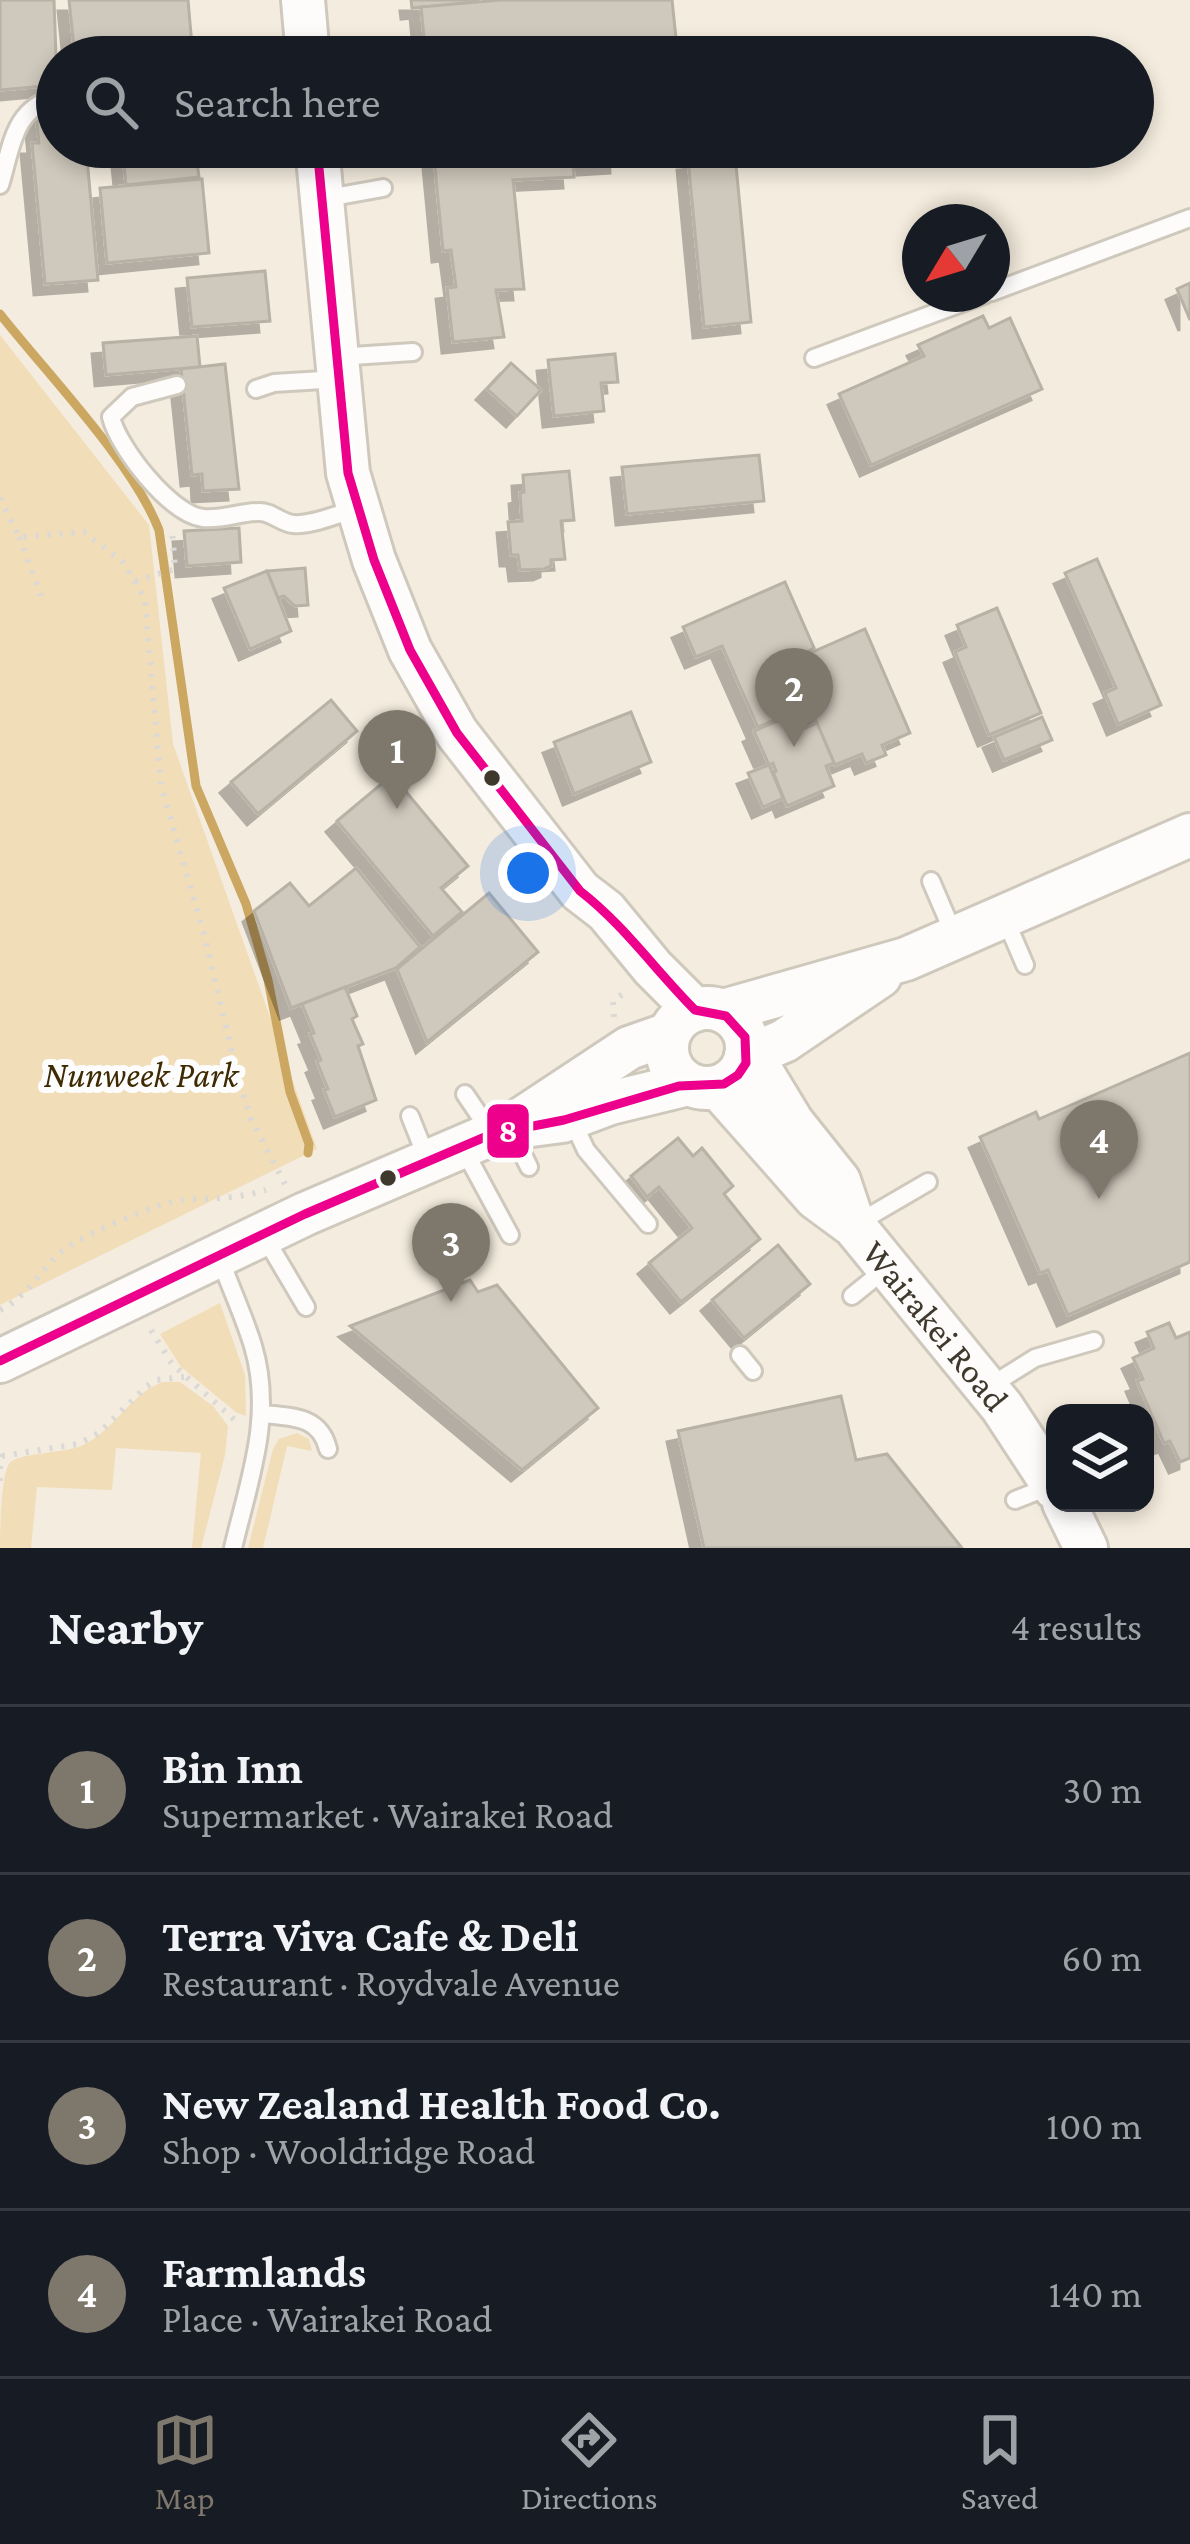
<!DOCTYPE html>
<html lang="en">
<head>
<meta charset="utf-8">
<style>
  body { margin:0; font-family:"Crimson Pro",serif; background:#242831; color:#f1f3f6 }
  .controls { position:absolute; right:36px; bottom:36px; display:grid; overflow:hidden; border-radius:24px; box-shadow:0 6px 18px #0003 }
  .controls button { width:108px; height:108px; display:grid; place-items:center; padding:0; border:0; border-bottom:3px solid #363941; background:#171b24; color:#f1f3f6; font:60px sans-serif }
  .compass { position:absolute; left:902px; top:204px; width:108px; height:108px; border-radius:50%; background:#171b24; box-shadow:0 6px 18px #0003; rotate:232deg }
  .you { position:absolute; left:528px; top:873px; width:42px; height:42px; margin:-30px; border:9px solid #fff; border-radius:50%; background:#1a73e8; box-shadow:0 0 0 18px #1a73e833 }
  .badge { display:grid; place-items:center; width:78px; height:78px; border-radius:50%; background:#7e776b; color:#fff; font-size:39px; font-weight:700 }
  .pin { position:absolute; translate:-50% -99px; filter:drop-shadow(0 3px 6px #0008) }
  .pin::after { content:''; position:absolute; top:63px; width:42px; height:36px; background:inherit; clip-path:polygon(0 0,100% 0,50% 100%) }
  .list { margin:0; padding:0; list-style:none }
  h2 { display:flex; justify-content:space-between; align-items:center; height:156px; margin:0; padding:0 48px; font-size:51px }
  h2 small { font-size:39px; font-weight:400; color:#9ea1a6 }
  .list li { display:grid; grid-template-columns:78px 1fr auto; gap:36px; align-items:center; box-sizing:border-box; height:168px; padding:0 48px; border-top:3px solid #363941 }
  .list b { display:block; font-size:45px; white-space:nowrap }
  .list p { margin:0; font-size:39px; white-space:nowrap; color:#9ea1a6 }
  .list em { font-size:39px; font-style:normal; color:#9ea1a6 }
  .icon { flex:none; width:66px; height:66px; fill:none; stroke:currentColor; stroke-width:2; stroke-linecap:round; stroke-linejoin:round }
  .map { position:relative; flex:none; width:1190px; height:1548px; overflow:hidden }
  .search { position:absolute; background:#171b24; box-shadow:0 6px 18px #0003; left:36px; right:36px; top:36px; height:132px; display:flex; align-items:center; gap:30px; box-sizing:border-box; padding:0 42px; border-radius:66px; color:#9ea1a6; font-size:45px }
  .sheet { height:828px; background:#171b24 }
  nav { display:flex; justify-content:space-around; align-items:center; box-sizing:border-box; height:168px; border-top:3px solid #363941; background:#171b24; font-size:33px; color:#9ea1a6 }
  nav a { display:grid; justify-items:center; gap:6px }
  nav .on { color:#7e776b }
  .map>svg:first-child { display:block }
  .green { fill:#f2ddb9 }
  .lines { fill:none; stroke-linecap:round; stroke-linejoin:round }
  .stream { stroke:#cba761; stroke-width:9 }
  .building { fill:#cfc8bc; stroke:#b8b1a6; stroke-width:3; filter:url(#shadow) }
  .service-casing { stroke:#cfc8bd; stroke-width:22 }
  .tertiary-casing { stroke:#cfc8bd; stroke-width:48 }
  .path { stroke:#dbd9d5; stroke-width:6; stroke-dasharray:3 9; stroke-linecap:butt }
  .service { stroke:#fdfcfa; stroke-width:16 }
  .tertiary { stroke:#fdfcfa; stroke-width:42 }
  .bus-1-casing { stroke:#fdfdfd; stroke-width:18 }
  .bus-1 { stroke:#ec008c; stroke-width:9 }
  .bus-dot { fill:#3f382d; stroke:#fdfdfd; stroke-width:4.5 }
  .labels { text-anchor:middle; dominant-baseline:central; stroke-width:12; stroke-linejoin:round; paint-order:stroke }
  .park-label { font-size:36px; font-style:italic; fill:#3f2b03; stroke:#fdfdfd }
  .street-label { font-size:36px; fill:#3f382d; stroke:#fdfdfd }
  .line-badge { stroke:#fdfdfd; stroke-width:4.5 }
  .badge-label { font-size:33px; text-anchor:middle; font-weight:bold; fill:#fff }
</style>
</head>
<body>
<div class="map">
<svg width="1190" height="1548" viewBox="0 0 1190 1548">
  <defs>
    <filter id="shadow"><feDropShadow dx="-11" dy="11" stdDeviation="0" flood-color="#0004"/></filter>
  </defs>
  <rect width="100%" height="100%" fill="#f4ecde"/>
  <g class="green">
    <path d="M0 335 149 525 173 744 317 1149 0 1305Z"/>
    <path d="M220 1303 245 1375 246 1416 237 1413 181 1367 160 1334Z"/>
    <path d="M163 1382H180L213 1406 228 1426 225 1455 201 1548H192L201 1453 116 1448 112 1490 37 1487 31 1548H0C0 1531 1 1476 9 1464 15 1453 66 1453 81 1446 114 1432 130 1393 163 1382Z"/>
    <path d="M297 1433 309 1439 312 1451 287 1446 263 1548H248L273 1449 279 1439Z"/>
  </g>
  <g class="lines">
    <path class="stream" d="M0 314C48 375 132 461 159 530L196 786 246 904 268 980 290 1092 309 1144 308 1153"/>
  </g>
  <g class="building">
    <path d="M0 0H54L57 85 0 90Z"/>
    <path d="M69 0H188L193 57H75Z"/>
    <path d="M411 0H478V2L412 8Z"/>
    <path d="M500 0H672L678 57H426L421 7Z"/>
    <path d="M57 101V147H86L98 280 45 284 32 143H39L36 115Z"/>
    <path d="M122 147H195L199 177 126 185Z"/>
    <path d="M433 147H620L621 162 573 165 574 177 513 180 524 289 496 290 504 337 453 342 447 288 456 287 451 250 443 251Z"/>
    <path d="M735 155 751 322 704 327 688 159Z"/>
    <path d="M202 179 209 253 107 263 100 188Z"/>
    <path d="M265 271 270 321 192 327 187 278Z"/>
    <path d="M1190 283V320L1177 289Z"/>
    <path d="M983 316 989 328 1010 318 1042 389 871 465 839 394 924 356 918 345Z"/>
    <path d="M197 336 200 367 106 375 103 343Z"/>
    <path d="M615 354 618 382 601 383 604 411 554 416 548 360Z"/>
    <path d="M511 363 541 390 517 416 487 389Z"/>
    <path d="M225 364 239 489 203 491 202 474 192 475 181 369Z"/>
    <path d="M759 455 764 501 627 514 622 467Z"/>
    <path d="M569 471 574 520 561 521 565 559 551 560V566L544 569 520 570 518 555H511L508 522 522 521 520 493 524 492 523 475Z"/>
    <path d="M239 528 241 562 187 566 184 531Z"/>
    <path d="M1097 559 1161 705 1118 724 1105 693 1116 688 1065 573Z"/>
    <path d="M305 568 308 605 295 606 284 596 278 598 267 571Z"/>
    <path d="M267 571 291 631 250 649 224 588Z"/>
    <path d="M785 582 814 648 790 662 809 705 758 727 722 646 696 657 683 627Z"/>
    <path d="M997 608 1041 713 989 735 955 652 966 647 957 625Z"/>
    <path d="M865 629 910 733 882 745 886 755 866 763 862 754 835 765 790 662Z"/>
    <path d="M331 700 357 731 258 814 231 782Z"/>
    <path d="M631 712 651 762 574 794 554 742Z"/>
    <path d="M799 712 806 728 817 723 834 763 826 766 834 786 787 806 773 772 776 771 773 763 769 765 754 731Z"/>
    <path d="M1042 717 1052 740 1004 760 994 737Z"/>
    <path d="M769 765 783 798 763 807 748 773Z"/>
    <path d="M392 775 468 866 441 888 462 912 433 936 337 821Z"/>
    <path d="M356 868 420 947 396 968 291 1008 254 911 290 883 309 906Z"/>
    <path d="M489 893 538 952 427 1042 397 969Z"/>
    <path d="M345 987 357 1016 352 1019 363 1044 358 1046 376 1100 335 1117 324 1090 328 1089 317 1062 321 1060 310 1034 314 1033 302 1004Z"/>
    <path d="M1190 1053V1262L1068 1315 1048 1270 1040 1273 980 1137 1036 1112 1039 1119Z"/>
    <path d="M678 1138 693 1156 702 1148 733 1186 724 1194 760 1239 681 1302 649 1263 692 1228 659 1187 647 1197 631 1176Z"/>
    <path d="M778 1245 810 1284 744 1338 712 1300Z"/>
    <path d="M470 1280 478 1292 497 1285 598 1408 522 1470 350 1326Z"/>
    <path d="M1169 1323 1176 1338 1190 1332V1458L1180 1462 1170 1441 1164 1443 1137 1381 1143 1379 1133 1358 1154 1348 1147 1332Z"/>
    <path d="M841 1396 856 1460 887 1454 962 1548H704L678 1431Z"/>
  </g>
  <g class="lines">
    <g class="service-casing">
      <g id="service">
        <path d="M0 185C12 147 12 109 57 97"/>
        <path d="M322 199 383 188"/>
        <path d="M992 292 1190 218"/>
        <path d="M337 357 413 352"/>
        <path d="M814 358 986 294"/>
        <path d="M177 385 132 397 111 417C118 447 170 514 203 518 222 520 240 512 258 512 271 511 281 523 293 524 312 526 339 513 357 509"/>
        <path d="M256 389 274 383 339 379"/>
        <path d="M931 881 955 937"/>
        <path d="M1004 916 1025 965"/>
        <path d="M465 1094 492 1134"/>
        <path d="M410 1116 428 1161"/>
        <path d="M571 1118 586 1150 648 1224"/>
        <path d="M510 1128 529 1167"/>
        <path d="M463 1148 510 1235"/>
        <path d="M856 1224 928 1182"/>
        <path d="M264 1236 306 1307"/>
        <path d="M220 1258C230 1287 244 1316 253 1346 274 1416 249 1480 233 1548"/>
        <path d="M852 1296 888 1267"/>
        <path d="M740 1355 753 1371"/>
        <path d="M987 1388 1035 1358 1094 1341"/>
        <path d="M262 1414C293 1417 320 1416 328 1449"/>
        <path d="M1015 1500 1053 1485"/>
      </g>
    </g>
    <g class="tertiary-casing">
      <g id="tertiary">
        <path d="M303 0 308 57"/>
        <path d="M317 147 348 473 374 560 410 650 457 733 580 891 606 911 653 968 695 1010"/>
        <circle cx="707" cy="1048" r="40"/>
        <path d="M723 1011 906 959 1190 835"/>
        <path d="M746 1057 758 1066 792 1122 839 1181 852 1220"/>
        <path d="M746 1057 784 1041 880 976"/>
        <path id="s1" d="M718 1087 816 1198 854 1226 1002 1407 1055 1488"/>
        <path d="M520 1120 629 1048 669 1034"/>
        <path d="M0 1361 305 1214 492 1134 509 1128 562 1121 610 1103 688 1084"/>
        <path d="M1064 1503 1086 1548"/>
      </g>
    </g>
    <g class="path">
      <path d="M0 498 19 537 84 532 123 562 145 600 161 785 205 938 238 1078 251 1119 285 1184"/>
      <path d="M19 537 43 601"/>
      <path d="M135 581 175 569 172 529"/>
      <path d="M614 1017 613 1001 628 990"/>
      <path d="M0 1310C30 1296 43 1263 69 1246 88 1233 160 1202 182 1200 211 1198 237 1199 266 1190"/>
      <path d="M151 1330 172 1364 237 1422"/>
      <path d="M0 1454V1490"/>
      <path d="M2 1456 78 1444 99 1433 147 1386 156 1380 184 1377"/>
    </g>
    <use href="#service" class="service"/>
    <use href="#tertiary" class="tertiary"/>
    <g class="bus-1-casing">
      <path id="bus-1" d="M0 1361 305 1214 492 1134 564 1120 679 1086 724 1084 738 1075 746 1063 745 1037 726 1016 695 1010C656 971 623 924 580 891L457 733 410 650 374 560 348 473 317 147"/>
    </g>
    <use href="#bus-1" class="bus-1"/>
  </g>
  <g class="bus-dot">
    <circle cx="492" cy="778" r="10"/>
    <circle cx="388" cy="1178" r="10"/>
  </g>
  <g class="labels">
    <g class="park-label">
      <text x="141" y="1075">Nunweek Park</text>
    </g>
    <g class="street-label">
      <text stroke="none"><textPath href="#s1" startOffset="324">Wairakei Road</textPath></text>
    </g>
  </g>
  <rect class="line-badge" x="485" y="1102" width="46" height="58" rx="12" fill="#ec008c"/>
  <g class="badge-label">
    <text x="508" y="1142">8</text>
  </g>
</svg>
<div class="controls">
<button><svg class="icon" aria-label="layers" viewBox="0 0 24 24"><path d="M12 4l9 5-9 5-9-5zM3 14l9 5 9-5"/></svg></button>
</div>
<svg class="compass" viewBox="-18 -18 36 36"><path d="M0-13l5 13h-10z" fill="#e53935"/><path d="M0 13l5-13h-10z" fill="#9ea1a6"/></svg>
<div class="you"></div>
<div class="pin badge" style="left:397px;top:809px">1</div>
<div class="pin badge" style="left:794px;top:747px">2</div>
<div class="pin badge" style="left:451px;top:1302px">3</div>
<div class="pin badge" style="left:1099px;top:1199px">4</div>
<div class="search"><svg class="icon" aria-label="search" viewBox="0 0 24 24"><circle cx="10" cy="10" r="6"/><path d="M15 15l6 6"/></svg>Search here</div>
</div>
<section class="sheet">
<h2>Nearby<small>4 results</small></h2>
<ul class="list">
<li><span class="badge">1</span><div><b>Bin Inn</b><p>Supermarket · Wairakei Road</p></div><em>30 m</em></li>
<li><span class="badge">2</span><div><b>Terra Viva Cafe &amp; Deli</b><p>Restaurant · Roydvale Avenue</p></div><em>60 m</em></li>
<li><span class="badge">3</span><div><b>New Zealand Health Food Co.</b><p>Shop · Wooldridge Road</p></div><em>100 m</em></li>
<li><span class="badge">4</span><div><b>Farmlands</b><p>Place · Wairakei Road</p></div><em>140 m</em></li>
</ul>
</section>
<nav>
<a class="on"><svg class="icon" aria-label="map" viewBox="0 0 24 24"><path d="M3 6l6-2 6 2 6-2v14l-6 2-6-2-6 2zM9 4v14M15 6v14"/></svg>Map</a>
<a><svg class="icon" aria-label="directions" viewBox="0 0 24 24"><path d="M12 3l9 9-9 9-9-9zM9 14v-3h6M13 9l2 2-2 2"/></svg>Directions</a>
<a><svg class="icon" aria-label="saved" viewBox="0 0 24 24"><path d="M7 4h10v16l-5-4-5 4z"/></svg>Saved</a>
</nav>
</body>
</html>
